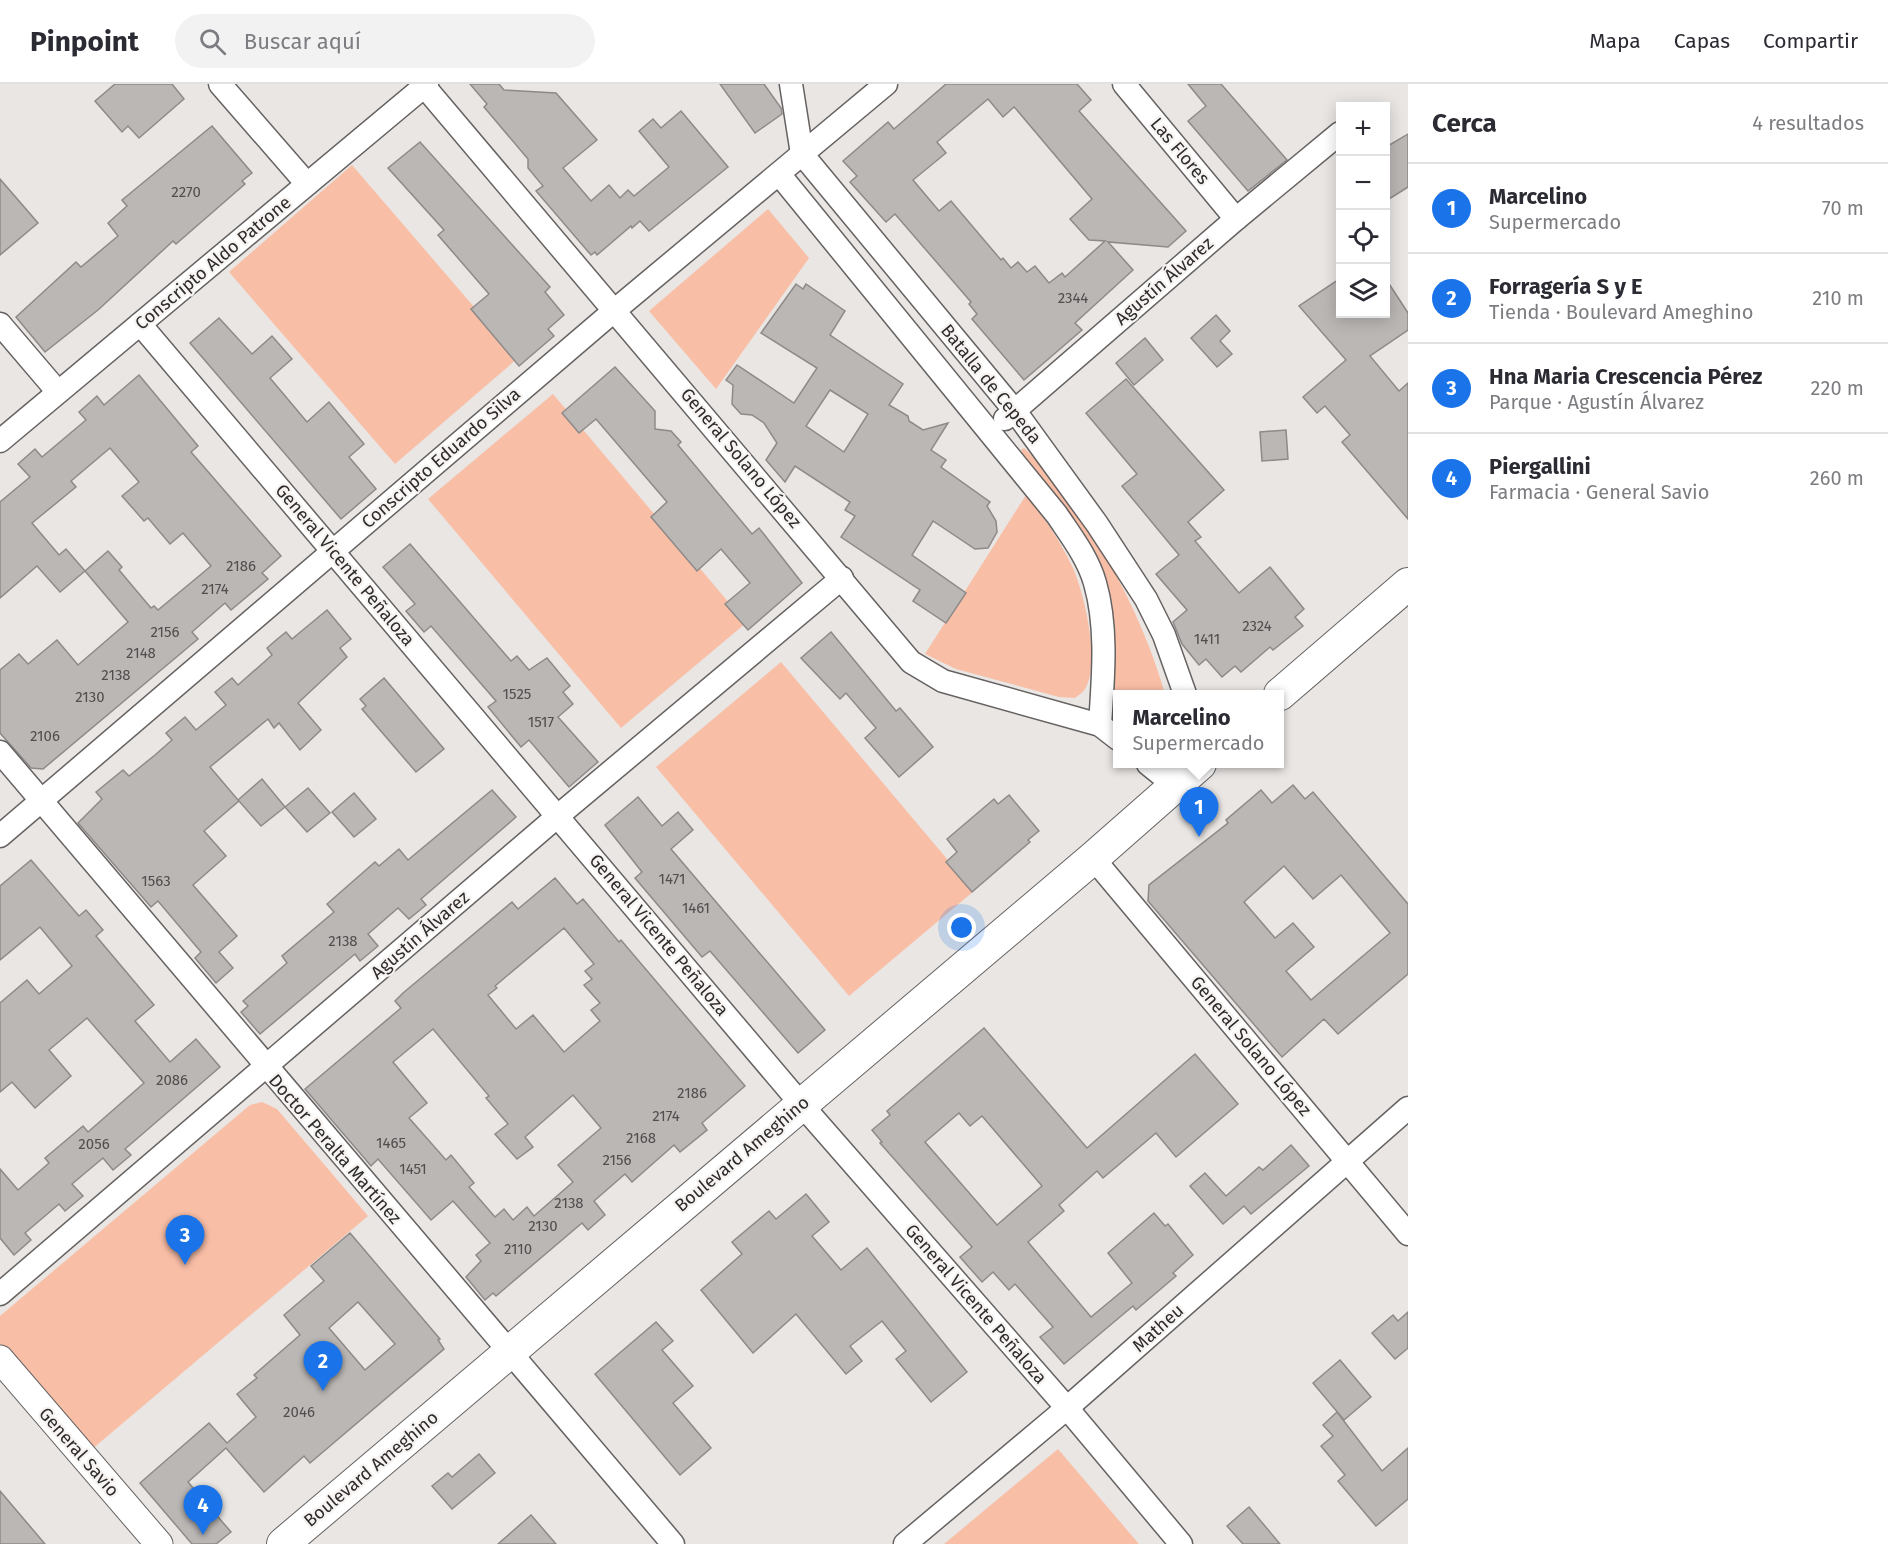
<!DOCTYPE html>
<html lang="es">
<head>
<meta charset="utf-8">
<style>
  body { margin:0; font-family:"Fira Sans",sans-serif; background:#f2f2f3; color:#2b2b33 }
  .controls { position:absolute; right:18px; top:18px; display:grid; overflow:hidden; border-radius:0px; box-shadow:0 3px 15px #0003 }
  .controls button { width:54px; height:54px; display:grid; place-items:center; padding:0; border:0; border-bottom:2px solid #e1e1e2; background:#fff; color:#2b2b33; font:30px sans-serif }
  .you { position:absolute; left:962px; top:844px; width:21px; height:21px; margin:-15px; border:4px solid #fff; border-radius:50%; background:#1a73e8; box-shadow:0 0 0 9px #1a73e833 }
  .badge { display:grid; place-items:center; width:39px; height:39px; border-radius:50%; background:#1a73e8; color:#fff; font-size:20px; font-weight:700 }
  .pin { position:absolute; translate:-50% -50px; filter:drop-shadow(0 2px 3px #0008) }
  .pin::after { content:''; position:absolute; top:32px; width:21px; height:18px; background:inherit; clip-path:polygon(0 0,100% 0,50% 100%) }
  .popup { position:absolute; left:1113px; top:606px; width:171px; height:78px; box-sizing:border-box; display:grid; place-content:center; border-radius:0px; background:#fff; filter:drop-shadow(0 2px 4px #0005); font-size:20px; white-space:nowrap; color:#7c7c81 }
  .popup b { font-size:22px; color:#2b2b33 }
  .popup::after { content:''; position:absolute; left:50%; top:100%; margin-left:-12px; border:12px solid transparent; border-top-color:#fff }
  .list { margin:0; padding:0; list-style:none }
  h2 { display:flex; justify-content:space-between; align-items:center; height:78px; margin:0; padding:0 24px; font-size:26px }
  h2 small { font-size:20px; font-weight:400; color:#7c7c81 }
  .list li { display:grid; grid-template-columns:39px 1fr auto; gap:18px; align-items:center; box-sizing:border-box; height:90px; padding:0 24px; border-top:2px solid #e1e1e2 }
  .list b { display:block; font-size:22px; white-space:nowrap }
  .list p { margin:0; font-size:20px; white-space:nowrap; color:#7c7c81 }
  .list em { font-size:20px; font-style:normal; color:#7c7c81 }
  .icon { flex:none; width:33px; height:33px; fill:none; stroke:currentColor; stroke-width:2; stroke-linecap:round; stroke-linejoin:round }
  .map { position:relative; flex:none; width:1408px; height:1460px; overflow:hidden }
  header { display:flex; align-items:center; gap:36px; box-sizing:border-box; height:84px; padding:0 30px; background:#fff; border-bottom:2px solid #e1e1e2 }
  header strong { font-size:28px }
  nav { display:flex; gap:33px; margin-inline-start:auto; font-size:21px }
  .search { width:420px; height:54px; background:#f2f2f3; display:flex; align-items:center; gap:15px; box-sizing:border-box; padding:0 21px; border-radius:33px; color:#7c7c81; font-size:22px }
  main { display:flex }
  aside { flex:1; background:#fff }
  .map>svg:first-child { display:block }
  .green { fill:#f9bea6 }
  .building { fill:#bab7b5; stroke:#8d8a89; stroke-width:1.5; fill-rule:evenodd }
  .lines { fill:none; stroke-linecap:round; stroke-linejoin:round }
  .minor-casing { stroke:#656261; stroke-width:25 }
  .tertiary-casing { stroke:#656261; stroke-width:29 }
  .secondary-casing { stroke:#656261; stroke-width:34 }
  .minor { stroke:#fff; stroke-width:22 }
  .tertiary { stroke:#fff; stroke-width:27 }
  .secondary { stroke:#fff; stroke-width:32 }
  .labels { text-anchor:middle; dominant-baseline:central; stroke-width:4.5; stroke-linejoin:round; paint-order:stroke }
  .number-label { font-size:15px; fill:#504e4e }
  .street-label { font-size:18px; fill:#2d2b2b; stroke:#f6f3f1 }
</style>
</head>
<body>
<header>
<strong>Pinpoint</strong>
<div class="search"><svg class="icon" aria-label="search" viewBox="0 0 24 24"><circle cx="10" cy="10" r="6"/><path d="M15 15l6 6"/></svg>Buscar aquí</div>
<nav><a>Mapa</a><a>Capas</a><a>Compartir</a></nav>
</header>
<main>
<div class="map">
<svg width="1408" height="1460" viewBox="0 0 1408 1460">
  <rect width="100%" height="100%" fill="#e9e6e4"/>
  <g class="green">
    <path d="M352 81 518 274 395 380 229 188Z"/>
    <path d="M768 125 809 174 716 305 649 227Z"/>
    <path d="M553 310 746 539 621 644 428 415Z"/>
    <path d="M1024 364C1034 372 1041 383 1049 392 1101 454 1143 533 1165 610H1118V630L1086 455 1067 426 1022 370 1021 366Z"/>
    <path d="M1026 411C1044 433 1060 457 1072 482 1084 507 1101 580 1085 605 1083 609 1078 611 1075 614L1059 613 956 585 925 570Z"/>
    <path d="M781 578 974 807 849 912 656 683Z"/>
    <path d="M262 1018 277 1025 368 1132 91 1366 0 1260V1232L250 1021Z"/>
    <path d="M1058 1365 1139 1460H944Z"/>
  </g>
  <g class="building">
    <path d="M115 0H172L184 15 139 54 128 42 122 48 95 17Z"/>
    <path d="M470 0H499L504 6 556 9 597 56 563 84 591 117 609 101 620 114 628 106 634 112 669 83 639 47 653 35 661 44 681 27 728 83 649 147 640 137 632 144 631 142 597 171 595 168 591 171 536 107 543 102 528 84V75L484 23 487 20Z"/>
    <path d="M720 0H764L781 24 782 30 755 49Z"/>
    <path d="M946 0H1077L1091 16 1079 27 1186 147 1168 163 1108 158 1133 186 1075 239 1082 246 1024 296 972 235 977 230 969 220 971 218 895 130 886 138 850 98 857 92 843 77 888 38 894 45ZM988 15 1003 33 1014 23 1016 25 1092 115 1070 135 1089 156 1105 157 1065 193 1062 189 1049 199 1035 182 1027 188 1018 178 1011 184 1003 174 1001 176 951 117 939 127 913 96 946 69 937 58Z"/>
    <path d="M1188 0H1221L1287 76 1248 107 1188 37 1206 22Z"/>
    <path d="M212 42 252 89 242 97 245 100 176 160 173 157 98 226 45 268 16 233 76 178 81 183 118 152 108 139 127 122 122 116Z"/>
    <path d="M1408 50V103L1386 117V63Z"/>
    <path d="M420 58 550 203 545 208 564 231 548 245 554 252 519 282 471 225 489 210 438 151 444 146 388 84Z"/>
    <path d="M0 95 38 139 0 171Z"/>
    <path d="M1341 194V230H1386V195L1408 229V246L1370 272 1399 307 1408 299V435L1342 358 1350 351 1325 322 1317 329 1303 313 1346 276 1299 222Z"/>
    <path d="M796 200 803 205 806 200 845 227 830 251 903 300 889 321 908 332 909 337 923 346 948 339 931 366 946 376 941 383 990 418 987 422 996 437 997 448 988 464 975 465 933 437 912 471 966 509 946 539 913 517 920 506 841 453 855 432 845 426 850 418 795 382 785 398 766 376 777 359 764 339 752 331 741 330 732 320 733 301 726 296 737 281 794 319 817 284 761 249ZM830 306 868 330 844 368 806 342Z"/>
    <path d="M1216 231 1230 247 1220 257 1232 270 1217 283 1191 254Z"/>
    <path d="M219 234 252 270 272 252 292 275 270 294 307 338 329 318 364 360 349 373 376 405 341 435 190 259Z"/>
    <path d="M1145 254 1163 276 1134 301 1116 279Z"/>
    <path d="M615 283 655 327V345L671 347 681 358 678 361 752 450 759 444 802 499 748 546 725 520 750 499 721 465 697 487 651 433 667 418 596 335 579 349 562 329Z"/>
    <path d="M139 291 198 362 191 368 281 472 262 489 268 495 231 526 225 519 192 548 198 555 43 685 31 684 0 649V586L19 570 28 580 57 556 78 581 128 538 85 487 108 467 122 483 119 486 151 524 154 522 158 526 211 482 183 449 170 460 148 434 144 437 122 412 139 398 110 364 71 397 76 403 32 439 59 471 66 465 85 487 60 508 37 482 0 514V418L30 393 18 380 35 365 42 373 86 336 79 328 97 312 104 321Z"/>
    <path d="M1126 295 1224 406 1188 438 1201 453 1195 457 1239 509 1270 483 1304 525 1295 533 1303 542 1273 566 1270 563 1241 588 1235 582 1222 593 1206 575 1199 581 1182 560 1173 538 1187 526 1156 490 1179 471 1122 402 1137 390 1086 329Z"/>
    <path d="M1286 346 1288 375 1262 377 1260 348Z"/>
    <path d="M410 460 511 577 517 572 529 586 547 574 570 602 563 608 573 620 558 633 598 678 569 703 529 656 521 663 488 623 496 617 431 542 424 548 406 527 415 520 383 483Z"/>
    <path d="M327 526 351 555 340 564 347 573 298 619 321 646 300 666 279 639 274 644 268 635 210 683 238 716 262 695 285 723 261 742 239 717 204 747 226 772 193 801 237 852 219 868 233 884 216 899 195 874 201 868 158 817 151 823 78 739 102 715 96 708 123 686 129 692 155 671 172 656 166 649 185 633 196 646 226 621 215 608 232 594 238 601 272 571 267 564 275 557 286 548 292 555Z"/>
    <path d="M831 548 896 627 900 624 933 663 899 693 865 654 876 644 846 609 840 615 801 574Z"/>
    <path d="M384 594 444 665 416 688 362 625 366 622 360 615Z"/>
    <path d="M1293 701 1305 715 1313 708 1408 820V890L1338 950 1324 935 1282 973 1148 817 1149 801 1228 739 1226 736 1261 706 1272 719ZM1284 782 1313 815 1341 791 1390 849 1311 916 1286 887 1314 863 1293 839 1275 854 1244 818Z"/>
    <path d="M308 704 330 729 307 748 285 723Z"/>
    <path d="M492 706 516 733 421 815 426 821 409 835 398 824 368 850 378 862 360 877 355 870 260 950 241 928 248 922 243 917 287 879 282 872 334 828 327 820 375 778 379 782 399 765 408 776Z"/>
    <path d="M354 709 376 735 354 753 332 728Z"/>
    <path d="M1009 711 1039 747 1028 756 1030 758 972 808 946 778 957 768 947 755 994 715 998 720Z"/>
    <path d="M638 713 662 742 678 728 693 746 671 765 825 946 798 969 710 867 702 873 635 794 642 788 605 741Z"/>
    <path d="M31 776 79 832 86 826 103 846 96 852 154 921 135 937 170 978 196 955 220 983 125 1065 131 1071 113 1086 103 1074 72 1100 83 1112 65 1127 59 1120 25 1149 31 1156 14 1171 0 1154V1085L18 1106 49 1079 45 1074 83 1042 88 1048 144 999 87 934 49 966 71 992 35 1024 12 998 0 1008V919L27 896 39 910 72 882 40 843 0 876V802Z"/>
    <path d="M555 794 577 820 583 815 619 858 621 856 745 1002 702 1039 707 1046 680 1068 674 1061 632 1098 625 1090 594 1117 605 1131 597 1138 588 1146 582 1139 496 1212 493 1209 485 1216 466 1193 481 1177 476 1171 490 1159 453 1117 431 1136 378 1075 371 1082 305 1005 401 924 395 917 403 909 512 818 518 825ZM564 844 594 880 585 887 592 895 584 901 600 919 591 926 600 937 564 968 533 931 516 945 488 911 497 904 495 902ZM433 945 489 1012 486 1014 508 1040 495 1050 517 1075 533 1063 525 1053 573 1011 601 1044 558 1081 573 1098 534 1132 527 1123 513 1136 504 1125 495 1133 469 1103 474 1099 451 1071 446 1076 409 1034 427 1019 393 978Z"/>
    <path d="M984 944 1087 1064 1195 970 1238 1020 1176 1073 1156 1049 1103 1094 1097 1087 1059 1121 1064 1127 1028 1158 1091 1233 1132 1199 1108 1169 1154 1129 1165 1142 1168 1140 1193 1171 1173 1189 1176 1192 1136 1226 1133 1222 1064 1280 1040 1253 1053 1243 1015 1200 1009 1206 993 1188 982 1198 960 1173 972 1163 880 1059 882 1058 872 1046 890 1031 887 1027ZM959 1029 970 1042 982 1032 1042 1102 997 1141 925 1058Z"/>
    <path d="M1291 1061 1309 1082 1251 1130 1244 1122 1223 1140 1190 1102 1205 1089 1226 1112 1259 1083 1263 1086Z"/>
    <path d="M806 1110 829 1138 812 1152 841 1186 867 1164 967 1288 931 1318 896 1275 906 1267 882 1237 850 1262 862 1277 846 1290 796 1230 753 1269 701 1206 742 1170 732 1158 769 1127 776 1135Z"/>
    <path d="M350 1149 440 1255 438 1256 444 1265 310 1379 304 1372 264 1408 226 1364 188 1398 231 1448 216 1460H192L140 1399 209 1339 227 1359 256 1333 237 1310 257 1294 254 1291 300 1251 284 1231 324 1197 311 1182ZM358 1218 395 1260 365 1286 329 1244Z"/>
    <path d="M1408 1228V1264L1395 1275 1372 1249 1393 1231 1398 1237Z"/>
    <path d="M656 1238 673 1257 662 1266 693 1302 673 1319 711 1364 680 1391 595 1290Z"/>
    <path d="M1340 1276 1371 1313 1344 1336 1313 1299Z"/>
    <path d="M1337 1328 1382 1387 1408 1364V1415L1376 1442 1338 1397 1345 1391 1321 1362 1333 1352 1323 1341Z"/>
    <path d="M479 1370 495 1389 452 1425 432 1402 448 1389 452 1393Z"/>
    <path d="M0 1407 45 1460H0Z"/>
    <path d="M1249 1423 1280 1460H1243L1227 1442Z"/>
    <path d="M531 1431 556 1460H498Z"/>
  </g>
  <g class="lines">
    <g class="minor-casing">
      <g id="minor">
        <path d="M220 0 307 100"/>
        <path d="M791 0 802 70 1015 327 1097 440 1146 515 1164 551 1185 610"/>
        <path d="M1124 0 1236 135"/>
        <path d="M424 2 911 578 943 597 1100 641 1118 655"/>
        <path d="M779 90 1057 431C1071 452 1088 474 1095 499 1108 544 1103 595 1100 641"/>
        <path d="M0 240 58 308"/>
        <path d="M140 240 801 1020 1067 1324 1181 1460"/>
        <path d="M1005 335 1236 135 1340 49"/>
        <path d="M0 357 427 0"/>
        <path d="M0 668 673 1460"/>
        <path d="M1148 680 1174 701 1178 687"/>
        <path d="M0 752 615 226 886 0"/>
        <path d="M1093 774 1408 1150"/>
        <path d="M0 1210 559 731 842 494"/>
        <path d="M905 1460 1067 1324 1408 1024"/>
      </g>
    </g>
    <g class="tertiary-casing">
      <path id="tertiary" d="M0 1275 159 1460"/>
    </g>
    <g class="secondary-casing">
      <g id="secondary">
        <path d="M1280 610 1408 500"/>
        <path d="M283 1460 1093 774 1200 680"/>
      </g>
    </g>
    <use href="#minor" class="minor"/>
    <use href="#tertiary" class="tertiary"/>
    <use href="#secondary" class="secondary"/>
  </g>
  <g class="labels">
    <g class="number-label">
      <text x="186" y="108">2270</text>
      <text x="1073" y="214">2344</text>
      <text x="241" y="482">2186</text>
      <text x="215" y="505">2174</text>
      <text x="1257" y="542">2324</text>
      <text x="165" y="548">2156</text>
      <text x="1207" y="555">1411</text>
      <text x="141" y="569">2148</text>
      <text x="116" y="591">2138</text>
      <text x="517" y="610">1525</text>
      <text x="90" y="613">2130</text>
      <text x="541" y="638">1517</text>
      <text x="45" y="652">2106</text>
      <text x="672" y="795">1471</text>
      <text x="156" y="797">1563</text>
      <text x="696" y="824">1461</text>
      <text x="343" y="857">2138</text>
      <text x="172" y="996">2086</text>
      <text x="692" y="1009">2186</text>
      <text x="666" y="1032">2174</text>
      <text x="641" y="1054">2168</text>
      <text x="391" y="1059">1465</text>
      <text x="94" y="1060">2056</text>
      <text x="617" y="1076">2156</text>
      <text x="413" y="1085">1451</text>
      <text x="569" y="1119">2138</text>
      <text x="543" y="1142">2130</text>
      <text x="518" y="1165">2110</text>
      <text x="299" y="1328">2046</text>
    </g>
    <g class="street-label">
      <text transform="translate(1180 67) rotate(50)">Las Flores</text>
      <text transform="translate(213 179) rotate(-40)">Conscripto Aldo Patrone</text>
      <text transform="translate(1164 197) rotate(-41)">Agustín Álvarez</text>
      <text transform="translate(991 300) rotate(51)">Batalla de Cepeda</text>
      <text transform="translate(441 374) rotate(-41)">Conscripto Eduardo Silva</text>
      <text transform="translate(741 374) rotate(50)">General Solano López</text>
      <text transform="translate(345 481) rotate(50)">General Vicente Peñaloza</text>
      <text transform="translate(420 851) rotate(-41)">Agustín Álvarez</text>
      <text transform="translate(659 851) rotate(50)">General Vicente Peñaloza</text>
      <text transform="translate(1251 962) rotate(50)">General Solano López</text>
      <text transform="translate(335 1065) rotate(49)">Doctor Peralta Martínez</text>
      <text transform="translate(742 1070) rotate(-40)">Boulevard Ameghino</text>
      <text transform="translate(976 1220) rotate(49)">General Vicente Peñaloza</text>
      <text transform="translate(1158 1244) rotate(-42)">Matheu</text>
      <text transform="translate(79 1368) rotate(49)">General Savio</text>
      <text transform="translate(371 1385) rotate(-40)">Boulevard Ameghino</text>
    </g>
  </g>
</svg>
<div class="controls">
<button>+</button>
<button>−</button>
<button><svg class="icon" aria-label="locate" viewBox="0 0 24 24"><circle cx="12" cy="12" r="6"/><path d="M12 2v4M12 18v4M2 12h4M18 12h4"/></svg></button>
<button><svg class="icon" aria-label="layers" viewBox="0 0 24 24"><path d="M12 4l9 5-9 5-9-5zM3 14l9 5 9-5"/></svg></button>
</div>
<div class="you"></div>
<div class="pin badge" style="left:1199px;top:753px">1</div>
<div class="popup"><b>Marcelino</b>Supermercado</div>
<div class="pin badge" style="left:323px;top:1307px">2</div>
<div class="pin badge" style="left:185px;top:1181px">3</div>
<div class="pin badge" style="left:203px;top:1451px">4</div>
</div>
<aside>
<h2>Cerca<small>4 resultados</small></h2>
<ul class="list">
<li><span class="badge">1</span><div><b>Marcelino</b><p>Supermercado</p></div><em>70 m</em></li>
<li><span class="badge">2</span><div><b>Forragería S y E</b><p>Tienda · Boulevard Ameghino</p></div><em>210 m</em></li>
<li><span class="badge">3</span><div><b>Hna Maria Crescencia Pérez</b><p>Parque · Agustín Álvarez</p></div><em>220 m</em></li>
<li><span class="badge">4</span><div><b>Piergallini</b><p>Farmacia · General Savio</p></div><em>260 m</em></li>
</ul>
</aside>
</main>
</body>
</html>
